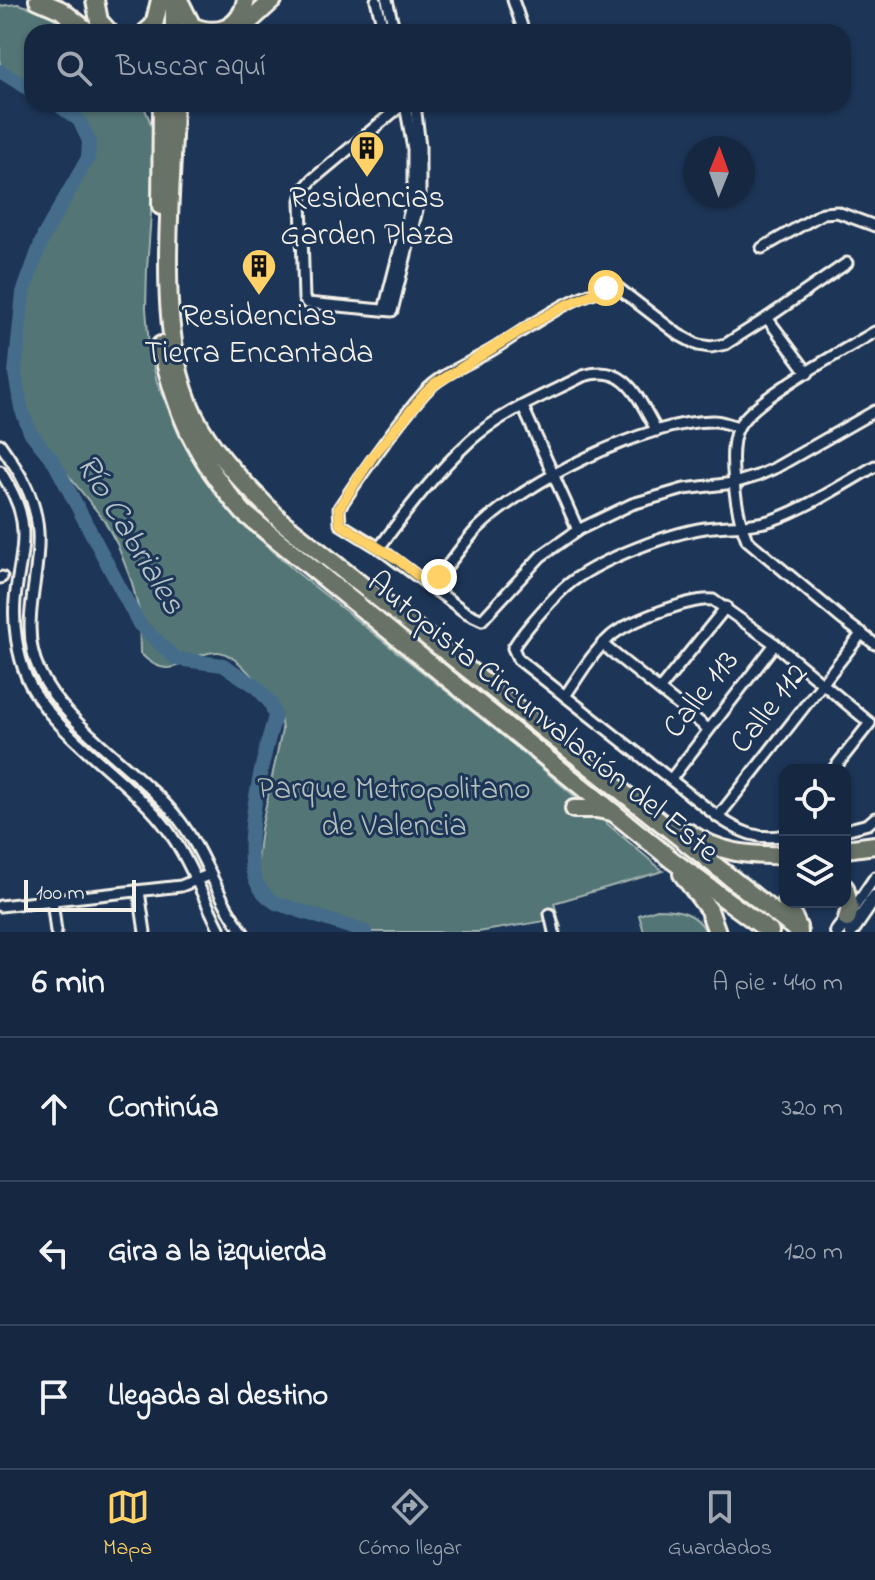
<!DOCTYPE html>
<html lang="es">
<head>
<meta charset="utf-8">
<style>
  body { margin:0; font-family:"Indie Flower",sans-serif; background:#23344c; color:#f1f3f6 }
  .controls { position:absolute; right:24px; bottom:24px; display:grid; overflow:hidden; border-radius:16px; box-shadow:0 2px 6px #0004 }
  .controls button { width:72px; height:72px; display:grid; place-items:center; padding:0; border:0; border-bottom:2px solid #35445a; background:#162841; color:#f1f3f6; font:40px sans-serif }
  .compass { position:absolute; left:683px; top:136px; width:72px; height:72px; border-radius:50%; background:#162841; box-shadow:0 2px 6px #0004; rotate:1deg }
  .scale { position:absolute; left:24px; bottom:20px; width:112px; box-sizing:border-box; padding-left:8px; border:4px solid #f4f1e8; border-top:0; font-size:22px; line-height:28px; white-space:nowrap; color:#f4f1e8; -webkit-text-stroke:6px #1d3557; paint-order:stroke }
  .stop { position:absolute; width:24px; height:24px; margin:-18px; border:6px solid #ffd166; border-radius:50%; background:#fff }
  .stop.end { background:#ffd166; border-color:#fff; box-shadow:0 2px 8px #0008 }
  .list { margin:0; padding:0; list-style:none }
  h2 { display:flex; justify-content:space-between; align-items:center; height:104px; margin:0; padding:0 32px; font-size:34px }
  h2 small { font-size:26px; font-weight:400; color:#9ea6b1 }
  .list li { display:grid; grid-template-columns:52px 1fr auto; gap:24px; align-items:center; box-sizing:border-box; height:144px; padding:0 32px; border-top:2px solid #35445a }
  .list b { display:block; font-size:30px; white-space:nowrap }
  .list em { font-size:26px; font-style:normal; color:#9ea6b1 }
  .icon { flex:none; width:44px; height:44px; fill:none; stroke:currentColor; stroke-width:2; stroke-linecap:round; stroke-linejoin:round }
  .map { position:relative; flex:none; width:875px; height:932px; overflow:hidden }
  .search { position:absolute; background:#162841; box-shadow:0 2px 6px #0004; left:24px; right:24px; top:24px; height:88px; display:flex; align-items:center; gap:20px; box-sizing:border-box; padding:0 28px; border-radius:24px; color:#9ea6b1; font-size:30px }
  .sheet { height:536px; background:#162841 }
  nav { display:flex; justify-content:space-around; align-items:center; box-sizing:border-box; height:112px; border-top:2px solid #35445a; background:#162841; font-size:22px; color:#9ea6b1 }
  nav a { display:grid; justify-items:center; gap:4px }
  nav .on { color:#ffd166 }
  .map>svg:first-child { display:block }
  .green { fill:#527576; stroke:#a3b3af; stroke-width:2 }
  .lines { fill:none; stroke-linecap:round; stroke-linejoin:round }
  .river { stroke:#446d8b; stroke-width:14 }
  .minor-casing { stroke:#f4f1e8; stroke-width:15 }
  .secondary-casing { stroke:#f4f1e8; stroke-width:18 }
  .motorway-casing { stroke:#f4f1e8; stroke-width:22 }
  .minor { stroke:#1d3557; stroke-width:9 }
  .secondary { stroke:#1d3557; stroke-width:12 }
  .motorway { stroke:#697266; stroke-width:16 }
  .route { stroke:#ffd166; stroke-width:10 }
  .labels { text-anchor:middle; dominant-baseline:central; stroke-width:6; stroke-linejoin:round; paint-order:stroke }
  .poi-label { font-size:32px; fill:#f4f1e8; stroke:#1d3557 }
  .street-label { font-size:32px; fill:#f4f1e8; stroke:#1d3557 }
  .park-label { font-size:32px; fill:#b3bfba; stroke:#1d3557 }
  .water-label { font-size:34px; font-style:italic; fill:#b6c3c7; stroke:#1d3557 }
</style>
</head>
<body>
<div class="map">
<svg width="875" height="932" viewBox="0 0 875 932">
  <rect width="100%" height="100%" fill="#1d3557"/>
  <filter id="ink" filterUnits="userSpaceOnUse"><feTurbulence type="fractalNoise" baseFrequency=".0125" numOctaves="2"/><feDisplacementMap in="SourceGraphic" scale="16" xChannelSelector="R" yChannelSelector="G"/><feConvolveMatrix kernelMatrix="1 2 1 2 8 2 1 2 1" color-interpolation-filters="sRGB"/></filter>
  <g filter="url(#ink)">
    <g class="green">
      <path d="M18 4 43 11 75 32H32V85L0 68V6Z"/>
      <path d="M66 104H143L154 131 155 159 147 269 146 308 149 346 157 382 179 435 203 477 234 516 295 571 513 744 663 871 554 903 561 927 549 929 545 921 478 932H364L314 914 284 908 267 897 256 870 261 829 282 730C281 724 281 717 278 712 270 695 237 653 218 652 187 651 174 688 140 653L139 611 132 583 117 544 104 520 32 430 17 385 18 325 36 249 85 167 90 150 85 124Z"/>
      <path d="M657 909C677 909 697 912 706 932H644L639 915Z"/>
    </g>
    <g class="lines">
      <g class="river">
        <path d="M0 71 32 91"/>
        <path d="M57 104 79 120 89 141 88 158 44 235 23 293 15 373 21 408 30 432 54 462 139 624 176 659 223 665 257 687 271 704 275 716C264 752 245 832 252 869 255 884 263 895 276 903L365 932"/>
      </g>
      <g class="minor-casing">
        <g id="minor">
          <path d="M376 0 384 32"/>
          <path d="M387 0 395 32"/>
          <path d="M513 0 524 32"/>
          <path d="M403 104 313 179 304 189 301 200 304 299 307 303 392 311 420 198V147L415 104"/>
          <path d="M762 248 823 213 837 212 875 226"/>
          <path d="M384 310 413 198V149L405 104"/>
          <path d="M767 318 808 373"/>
          <path d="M875 332C844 350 755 398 739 426 725 449 737 517 747 540L843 620 875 644"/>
          <path d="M523 407 578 530"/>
          <path d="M657 431C638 399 627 362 583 376 546 395 502 412 471 440 436 472 407 510 379 548L430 586C447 569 460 547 477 529 524 482 647 420 714 421 722 421 730 425 738 427"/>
          <path d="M0 444C19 471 36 497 38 532 41 579 18 625 39 670 64 727 140 769 180 821 206 855 217 898 243 932"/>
          <path d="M0 471C10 487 19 502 22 521 26 548 17 574 15 600 13 625 17 654 27 678 50 730 117 771 156 815 186 849 200 892 221 932"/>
          <path d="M379 548 340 524 339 508C365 469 393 428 424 393 441 374 470 363 492 350 525 330 580 288 618 288L679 335 698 345 711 347 726 344 767 318 847 263"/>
          <path d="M0 578 2 577"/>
          <path d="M430 586 465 612 482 620 541 556 578 530 632 504 660 496 684 489 734 483 757 476 775 468 875 411"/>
          <path d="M602 644 708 729"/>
          <path d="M660 689 726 607"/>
          <path d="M565 696C579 676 592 653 610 637 626 622 692 597 713 600L775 644 870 723 833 770"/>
          <path d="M671 779 775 644"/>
          <path d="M718 817 862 633"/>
          <path d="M845 830 868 824 875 818"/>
          <path d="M785 835C758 841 740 832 718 817L518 659 513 648C524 630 557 592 574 580 605 558 667 534 705 528 727 525 750 527 772 520 803 510 846 483 875 466"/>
          <path d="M139 891 145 932"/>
          <path d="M52 900 56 932"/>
          <path d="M0 906 181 886 211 874"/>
          <path d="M852 911 875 877"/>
          <path d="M550 914 554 932"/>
        </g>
      </g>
      <g class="secondary-casing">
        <g id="secondary">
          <path d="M837 932 847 919"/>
          <path d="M851 932 875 897"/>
        </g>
      </g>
      <g class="motorway-casing">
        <g id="motorway">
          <path d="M38 0 61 10 89 32"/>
          <path d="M95 0 99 21 109 32"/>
          <path d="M179 0 192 26C217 37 240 29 246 0"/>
          <path d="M146 32 154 25 160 0"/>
          <path d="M174 32V0"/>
          <path d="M238 32 273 0"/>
          <path d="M174 104C173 202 150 342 201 428 222 463 253 492 281 521L799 932"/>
          <path d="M161 206 162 104"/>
          <path d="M161 345C176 414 197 459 244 513L672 860 770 932"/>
          <path d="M574 809H596L612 812"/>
          <path d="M688 832C719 853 748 856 785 855"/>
          <path d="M845 849 875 845"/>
          <path d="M682 874 709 910 717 932"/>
          <path d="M845 888 850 908 847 919"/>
          <path d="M786 902 798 927"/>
        </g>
      </g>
      <use href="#minor" class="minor"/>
      <use href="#secondary" class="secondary"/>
      <use href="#motorway" class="motorway"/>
    </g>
  </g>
  <g class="lines" filter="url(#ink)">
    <path class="route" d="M439 577 430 586 397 559 340 524 339 508 352 488 373 456 425 393 435 384 530 325 564 306 606 288"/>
  </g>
  <defs>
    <g id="building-pin" transform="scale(1.8)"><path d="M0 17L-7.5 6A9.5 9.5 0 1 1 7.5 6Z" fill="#ffd166" stroke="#1d3557"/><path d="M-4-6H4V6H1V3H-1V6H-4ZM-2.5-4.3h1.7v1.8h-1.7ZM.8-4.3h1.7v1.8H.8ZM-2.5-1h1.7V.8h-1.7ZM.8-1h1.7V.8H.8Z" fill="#111"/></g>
  </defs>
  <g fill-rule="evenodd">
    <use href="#building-pin" x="367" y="148"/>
    <use href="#building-pin" x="259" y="266"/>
  </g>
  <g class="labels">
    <g class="poi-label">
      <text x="367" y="199">Residencias<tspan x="367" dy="37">Garden Plaza</tspan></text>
      <text x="259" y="317">Residencias<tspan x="259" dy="37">Tierra Encantada</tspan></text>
    </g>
    <g class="street-label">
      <text transform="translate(702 695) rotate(-52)">Calle 113</text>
      <text transform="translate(770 709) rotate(-52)">Calle 112</text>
      <text transform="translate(542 718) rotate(39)">Autopista Circunvalación del Este</text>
    </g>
    <g class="park-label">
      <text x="394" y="790">Parque Metropolitano<tspan x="394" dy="37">de Valencia</tspan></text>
    </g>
    <g class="water-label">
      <text transform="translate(129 535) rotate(59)">Río Cabriales</text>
    </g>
  </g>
</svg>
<div class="controls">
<button><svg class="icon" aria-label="locate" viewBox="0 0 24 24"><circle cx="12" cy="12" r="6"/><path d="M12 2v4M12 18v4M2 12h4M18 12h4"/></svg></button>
<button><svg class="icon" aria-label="layers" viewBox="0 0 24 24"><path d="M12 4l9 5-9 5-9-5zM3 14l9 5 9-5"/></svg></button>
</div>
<svg class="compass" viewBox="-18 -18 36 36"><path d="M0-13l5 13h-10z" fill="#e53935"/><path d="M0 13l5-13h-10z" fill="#9ea6b1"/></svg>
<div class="scale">100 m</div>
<div class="stop" style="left:606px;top:288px"></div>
<div class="stop end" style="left:439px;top:577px"></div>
<div class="search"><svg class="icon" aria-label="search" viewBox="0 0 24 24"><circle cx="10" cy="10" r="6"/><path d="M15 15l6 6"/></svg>Buscar aquí</div>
</div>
<section class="sheet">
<h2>6 min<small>A pie · 440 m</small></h2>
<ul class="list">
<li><svg class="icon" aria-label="ahead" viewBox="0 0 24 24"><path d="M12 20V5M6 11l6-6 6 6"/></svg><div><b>Continúa</b></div><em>320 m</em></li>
<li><svg class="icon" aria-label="left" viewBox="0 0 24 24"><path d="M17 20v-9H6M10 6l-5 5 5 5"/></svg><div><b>Gira a la izquierda</b></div><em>120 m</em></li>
<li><svg class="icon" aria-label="arrive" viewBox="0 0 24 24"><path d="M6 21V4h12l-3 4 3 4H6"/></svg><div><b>Llegada al destino</b></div></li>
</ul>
</section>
<nav>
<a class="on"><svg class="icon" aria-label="map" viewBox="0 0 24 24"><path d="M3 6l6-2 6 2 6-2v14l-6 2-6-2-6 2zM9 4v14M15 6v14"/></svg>Mapa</a>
<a><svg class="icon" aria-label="directions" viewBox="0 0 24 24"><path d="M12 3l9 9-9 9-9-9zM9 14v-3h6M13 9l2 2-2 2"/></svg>Cómo llegar</a>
<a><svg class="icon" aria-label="saved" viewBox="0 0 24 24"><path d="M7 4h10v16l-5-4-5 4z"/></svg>Guardados</a>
</nav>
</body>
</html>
